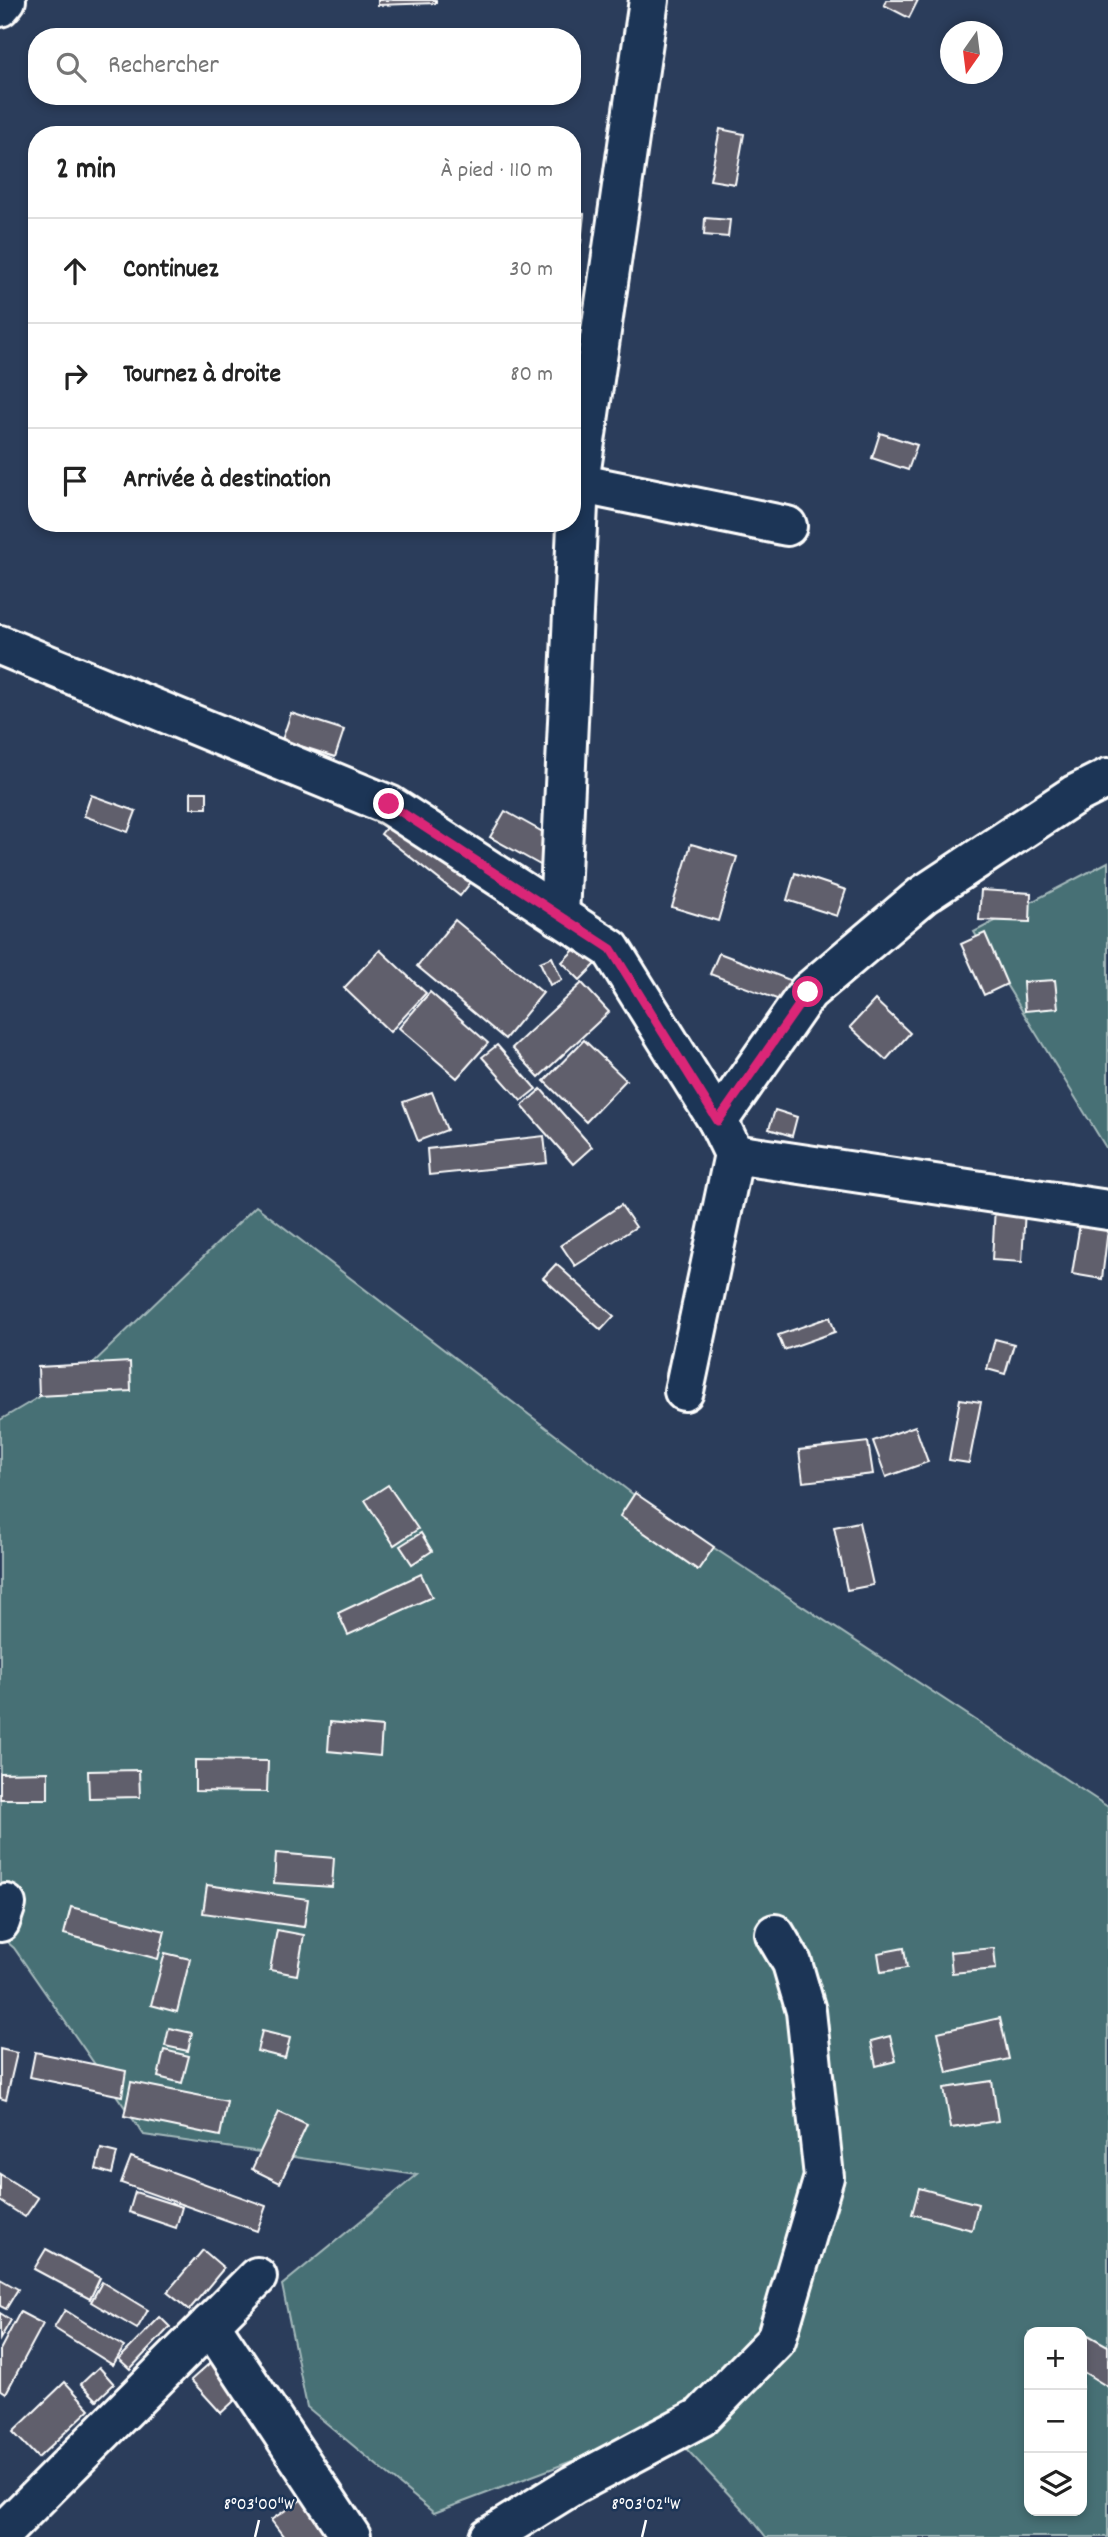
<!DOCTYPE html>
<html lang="fr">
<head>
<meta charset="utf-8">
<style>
  body { margin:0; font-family:Dekko,sans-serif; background:#f6f6f6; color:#222 }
  .controls { position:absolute; right:21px; bottom:21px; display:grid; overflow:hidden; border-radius:14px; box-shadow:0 4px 10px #0003 }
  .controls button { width:63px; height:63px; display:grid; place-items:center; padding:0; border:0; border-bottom:2px solid #e0e0e0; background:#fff; color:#222; font:35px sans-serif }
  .compass { position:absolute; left:940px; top:21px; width:63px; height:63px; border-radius:50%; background:#fff; box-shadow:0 4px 10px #0003; rotate:194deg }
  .stop { position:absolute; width:21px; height:21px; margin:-16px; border:5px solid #db2777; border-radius:50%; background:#fff }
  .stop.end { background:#db2777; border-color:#fff; box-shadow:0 2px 7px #0008 }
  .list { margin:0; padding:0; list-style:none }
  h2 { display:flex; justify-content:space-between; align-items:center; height:91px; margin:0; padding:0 28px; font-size:30px }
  h2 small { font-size:23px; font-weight:400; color:#767676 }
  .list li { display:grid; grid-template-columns:46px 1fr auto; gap:21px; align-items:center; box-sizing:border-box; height:105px; padding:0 28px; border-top:2px solid #e0e0e0 }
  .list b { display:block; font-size:26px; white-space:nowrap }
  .list em { font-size:23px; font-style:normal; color:#767676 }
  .icon { flex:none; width:38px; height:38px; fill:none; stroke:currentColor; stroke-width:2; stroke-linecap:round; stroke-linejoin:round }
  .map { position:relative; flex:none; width:1108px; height:2537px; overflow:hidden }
  .search { position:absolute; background:#fff; box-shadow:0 4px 10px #0003; left:28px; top:28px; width:553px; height:77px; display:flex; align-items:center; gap:18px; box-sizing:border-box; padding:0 24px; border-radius:28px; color:#767676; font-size:26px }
  .panel { position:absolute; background:#fff; box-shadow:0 4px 10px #0003; left:28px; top:126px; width:553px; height:406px; border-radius:28px }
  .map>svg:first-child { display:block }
  .green { fill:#477075; stroke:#a3b8ba; stroke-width:2; fill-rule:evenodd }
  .building { fill:#615e6c; stroke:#fff; stroke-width:2 }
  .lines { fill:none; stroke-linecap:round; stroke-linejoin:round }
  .street-casing { stroke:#fff; stroke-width:44 }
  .street { stroke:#1d3557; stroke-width:38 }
  .route { stroke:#db2777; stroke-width:9 }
  .ticks { fill:none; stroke:#fff; stroke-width:2.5 }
  .ticks-label { font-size:18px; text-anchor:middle; fill:#fff; stroke:#1d3557; stroke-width:5; stroke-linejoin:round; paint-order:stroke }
</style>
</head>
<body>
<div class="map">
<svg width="1108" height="2537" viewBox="0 0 1108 2537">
  <rect width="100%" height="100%" fill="#2b3d5b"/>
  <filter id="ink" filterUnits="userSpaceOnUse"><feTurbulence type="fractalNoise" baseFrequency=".0143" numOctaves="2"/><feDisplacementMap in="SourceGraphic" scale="14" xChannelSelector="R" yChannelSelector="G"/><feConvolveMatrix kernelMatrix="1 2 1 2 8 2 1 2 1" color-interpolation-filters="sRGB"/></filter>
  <g filter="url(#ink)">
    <g class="green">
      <path d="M1108 862V1151L974 932Z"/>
      <path d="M256 1206 638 1498 1108 1807V2537H766L750 2517 665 2426 434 2513 307 2407 282 2285 417 2175 144 2135 14 1948 0 1936V1420L88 1368ZM1029 2332H1082V2511H1029Z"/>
    </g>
    <g class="building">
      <path d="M378 0H436V3L378 5Z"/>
      <path d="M886 0H918L909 18 884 5Z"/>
      <path d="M720 129 744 134 735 184 710 180Z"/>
      <path d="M572 213 584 214 581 243H572Z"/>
      <path d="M705 218 730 220 728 237 704 235Z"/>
      <path d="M880 433 917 445 908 470 872 458Z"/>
      <path d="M291 713 344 730 335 757 282 740Z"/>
      <rect x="191" y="792" width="16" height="16"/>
      <path d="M91 795 136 811 128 832 84 816Z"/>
      <path d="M505 811 557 840 542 866 490 837Z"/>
      <path d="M396 815 475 877 460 896 381 834Z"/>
      <path d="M691 844 737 857 718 921 672 907Z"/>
      <path d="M795 873 846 890 837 916 787 900Z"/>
      <path d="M981 890 1031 893 1030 922 979 920Z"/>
      <path d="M455 920 543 993 505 1039 417 966Z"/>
      <path d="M985 933 1007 984 984 995 961 944Z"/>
      <path d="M579 945 597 963 580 980 562 962Z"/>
      <path d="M380 950 426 993 390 1032 344 988Z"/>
      <path d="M719 953 790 980 782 1001 710 974Z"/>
      <path d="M552 957 562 980 550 985 540 962Z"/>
      <path d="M1055 980 1058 1008 1025 1011 1023 982Z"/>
      <path d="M582 983 609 1012 539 1077 512 1048Z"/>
      <path d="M430 992 488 1043 457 1078 399 1028Z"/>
      <path d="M875 1000 910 1033 886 1060 850 1027Z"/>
      <path d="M584 1040 626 1080 586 1122 544 1081Z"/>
      <path d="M497 1045 536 1089 521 1101 482 1057Z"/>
      <path d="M541 1089 592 1147 573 1164 522 1106Z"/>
      <path d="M432 1092 447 1130 418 1141 403 1102Z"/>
      <path d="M775 1110 797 1117 792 1136 769 1129Z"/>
      <path d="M544 1136 547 1163 429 1175 427 1149Z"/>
      <path d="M621 1205 636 1227 575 1266 561 1245Z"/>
      <path d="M995 1207 1025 1209 1022 1262 992 1260Z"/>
      <path d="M1080 1224 1108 1229 1102 1279 1072 1274Z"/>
      <path d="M556 1264 614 1316 601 1330 543 1278Z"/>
      <path d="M830 1317 835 1332 784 1350 778 1335Z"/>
      <path d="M995 1339 1014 1344 1005 1374 987 1369Z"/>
      <path d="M130 1362 131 1391 39 1396 38 1367Z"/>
      <path d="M960 1399 981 1402 969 1463 949 1460Z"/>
      <path d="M915 1426 928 1462 886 1477 873 1441Z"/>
      <path d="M868 1442 873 1474 803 1482 799 1450Z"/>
      <path d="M388 1485 418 1529 394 1545 365 1500Z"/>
      <path d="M635 1493 714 1547 698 1570 620 1516Z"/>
      <path d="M859 1522 873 1585 847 1590 834 1527Z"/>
      <path d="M421 1533 432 1551 412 1564 400 1546Z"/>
      <path d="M421 1574 432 1597 348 1635 338 1613Z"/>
      <path d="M330 1722 382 1727 380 1756 328 1751Z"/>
      <path d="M195 1760 268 1761 267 1792 195 1791Z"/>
      <path d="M139 1770 140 1797 89 1798 88 1771Z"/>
      <path d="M48 1772V1799H0V1773Z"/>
      <path d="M276 1853 334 1858 332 1887 274 1883Z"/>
      <path d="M207 1885 308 1899 304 1927 203 1913Z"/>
      <path d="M71 1907 165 1931 158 1959 64 1934Z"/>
      <path d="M277 1930 304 1935 297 1975 270 1970Z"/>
      <path d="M904 1948 907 1968 881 1972 878 1953Z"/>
      <path d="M994 1948 996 1969 952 1973 950 1952Z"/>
      <path d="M165 1953 190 1959 177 2012 151 2005Z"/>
      <path d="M1000 2018 1009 2059 947 2073 938 2032Z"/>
      <path d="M169 2028 192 2033 188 2051 165 2046Z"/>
      <path d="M262 2031 290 2038 285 2058 257 2051Z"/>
      <path d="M890 2036 896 2061 876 2066 871 2041Z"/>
      <path d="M0 2049 17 2053 6 2100 0 2098Z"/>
      <path d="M164 2050 189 2056 182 2083 158 2077Z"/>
      <path d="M35 2052 126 2071 122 2096 30 2077Z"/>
      <path d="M992 2081 998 2121 951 2128 944 2088Z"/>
      <path d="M131 2082 227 2101 220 2136 124 2116Z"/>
      <path d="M279 2112 307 2125 280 2183 252 2169Z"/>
      <path d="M101 2149 117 2153 112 2174 96 2169Z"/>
      <path d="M131 2157 266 2206 257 2231 121 2183Z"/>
      <path d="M0 2174 38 2198 25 2217 0 2201Z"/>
      <path d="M919 2188 978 2204 972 2230 912 2214Z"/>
      <path d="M135 2192 182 2207 176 2228 129 2212Z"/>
      <path d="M46 2249 100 2278 90 2299 34 2269Z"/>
      <path d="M203 2250 224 2268 189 2310 167 2292Z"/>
      <path d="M0 2279 18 2289 6 2309 0 2306Z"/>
      <path d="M102 2282 148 2310 137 2329 91 2302Z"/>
      <path d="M65 2310 124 2347 113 2365 54 2328Z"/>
      <path d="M20 2312 43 2324 6 2393 0 2389V2350Z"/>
      <path d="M0 2313 11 2320 0 2339Z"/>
      <path d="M160 2317 170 2327 130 2369 119 2359Z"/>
      <path d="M1088 2335 1108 2346V2387L1082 2371V2346Z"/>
      <path d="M232 2343 262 2375 221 2413 191 2380Z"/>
      <path d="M99 2367 114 2384 97 2400 81 2384Z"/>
      <path d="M65 2382 90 2409 38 2458 13 2432Z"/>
      <path d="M307 2496 335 2537H284L271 2520Z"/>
    </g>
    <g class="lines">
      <g class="street-casing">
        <g id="street">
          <path d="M0 7 6 0"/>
          <path d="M572 482 787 526"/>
          <path d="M0 645 389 805 611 949 718 1121 734 1154 684 1391"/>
          <path d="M559 916 579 483 649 0"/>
          <path d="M718 1121 808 992 923 895 1074 795 1108 778"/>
          <path d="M734 1154 1108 1210"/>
          <path d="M0 1922 6 1904"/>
          <path d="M210 2324 351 2537"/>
          <path d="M0 2535 257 2277"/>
          <path d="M489 2537 573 2485 701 2417 776 2340 824 2177 806 2011 792 1963 775 1934"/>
        </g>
      </g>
      <use href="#street" class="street"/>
    </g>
  </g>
  <g class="lines" filter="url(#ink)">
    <path class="route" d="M389 804 611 949 718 1121 808 992"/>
  </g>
  <path class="ticks" d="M255 2537 259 2520M642 2537 646 2520"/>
  <g class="ticks-label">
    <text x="259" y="2509">8°03'00"W</text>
    <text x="646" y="2509">8°03'02"W</text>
  </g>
</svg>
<div class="controls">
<button>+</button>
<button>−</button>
<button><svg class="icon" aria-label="layers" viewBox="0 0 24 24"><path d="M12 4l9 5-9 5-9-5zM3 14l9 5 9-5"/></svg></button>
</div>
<svg class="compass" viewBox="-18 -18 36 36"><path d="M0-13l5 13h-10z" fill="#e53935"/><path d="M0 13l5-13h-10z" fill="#767676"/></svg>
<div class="stop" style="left:808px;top:992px"></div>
<div class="stop end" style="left:389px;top:804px"></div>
<div class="search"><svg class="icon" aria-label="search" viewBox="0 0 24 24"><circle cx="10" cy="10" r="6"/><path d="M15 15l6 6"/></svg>Rechercher</div>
<section class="panel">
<h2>2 min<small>À pied · 110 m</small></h2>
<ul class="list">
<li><svg class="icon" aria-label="ahead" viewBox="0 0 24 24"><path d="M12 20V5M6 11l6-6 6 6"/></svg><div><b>Continuez</b></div><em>30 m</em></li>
<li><svg class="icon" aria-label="right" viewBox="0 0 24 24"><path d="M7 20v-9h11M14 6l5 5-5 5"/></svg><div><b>Tournez à droite</b></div><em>80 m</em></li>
<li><svg class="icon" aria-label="arrive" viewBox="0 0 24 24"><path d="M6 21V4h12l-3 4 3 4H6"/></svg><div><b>Arrivée à destination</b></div></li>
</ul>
</section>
</div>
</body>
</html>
